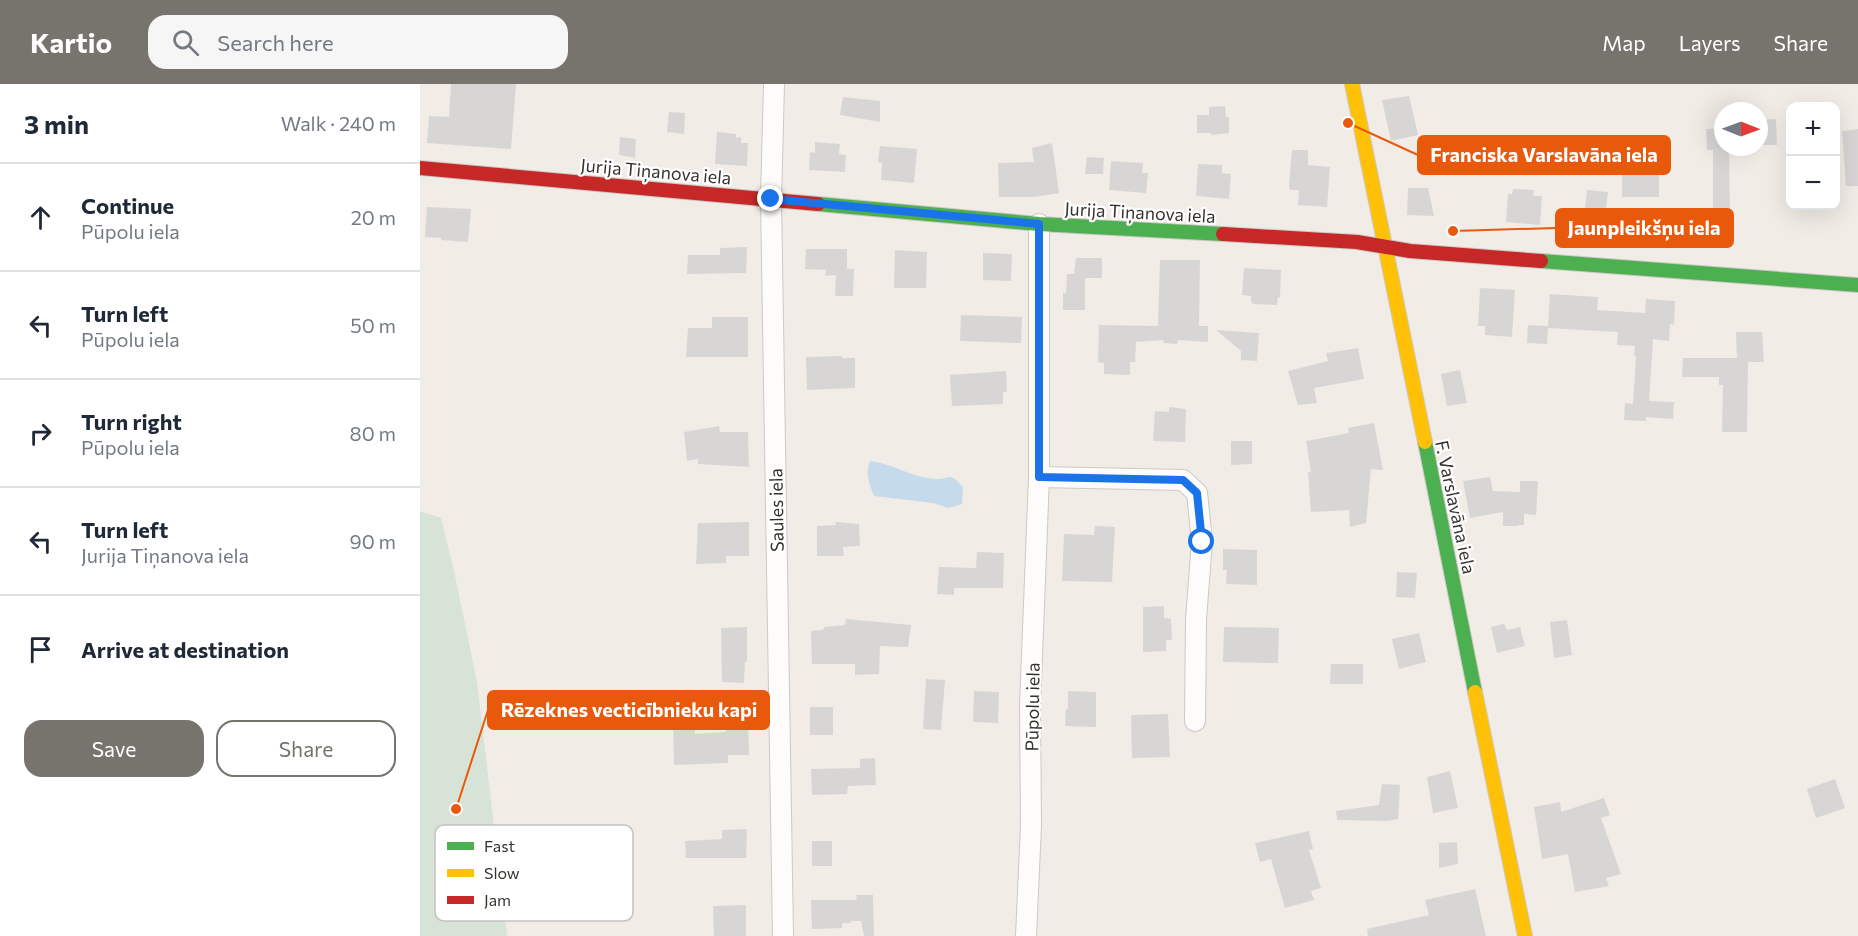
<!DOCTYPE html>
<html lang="en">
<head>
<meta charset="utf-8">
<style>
  body { margin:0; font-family:Commissioner,sans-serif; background:#f6f6f7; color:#1f2937 }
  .controls { position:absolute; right:18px; top:18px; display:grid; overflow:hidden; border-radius:12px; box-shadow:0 6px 24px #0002 }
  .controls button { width:54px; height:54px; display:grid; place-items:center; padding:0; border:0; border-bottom:2px solid #e0e1e3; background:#fff; color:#1f2937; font:30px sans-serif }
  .compass { position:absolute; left:1294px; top:18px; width:54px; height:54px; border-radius:50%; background:#fff; box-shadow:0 6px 24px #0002; rotate:91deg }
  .stop { position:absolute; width:18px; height:18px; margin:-14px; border:4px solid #1a73e8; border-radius:50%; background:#fff }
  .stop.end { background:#1a73e8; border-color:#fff; box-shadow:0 2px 6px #0008 }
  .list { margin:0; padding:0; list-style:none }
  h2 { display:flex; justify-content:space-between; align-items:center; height:78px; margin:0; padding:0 24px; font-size:26px }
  h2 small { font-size:20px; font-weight:400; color:#747a83 }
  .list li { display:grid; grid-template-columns:39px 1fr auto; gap:18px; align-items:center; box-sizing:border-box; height:108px; padding:0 24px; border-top:2px solid #e0e1e3 }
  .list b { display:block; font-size:22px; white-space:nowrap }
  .list p { margin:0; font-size:20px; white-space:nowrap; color:#747a83 }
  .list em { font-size:20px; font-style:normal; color:#747a83 }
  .actions { display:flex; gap:12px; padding:18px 24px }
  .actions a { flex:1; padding:14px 0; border:2px solid #77746e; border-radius:18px; text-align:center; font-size:21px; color:#77746e }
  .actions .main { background:#77746e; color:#fff }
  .icon { flex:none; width:33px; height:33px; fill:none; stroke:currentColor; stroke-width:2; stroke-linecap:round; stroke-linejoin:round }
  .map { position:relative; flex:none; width:1438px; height:852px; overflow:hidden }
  header { display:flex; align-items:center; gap:36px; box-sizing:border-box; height:84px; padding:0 30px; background:#77746e; color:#fff }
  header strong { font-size:28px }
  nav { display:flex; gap:33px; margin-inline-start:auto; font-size:21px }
  .search { width:420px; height:54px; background:#f6f6f7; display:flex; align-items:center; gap:15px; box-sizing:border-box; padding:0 21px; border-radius:18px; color:#747a83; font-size:22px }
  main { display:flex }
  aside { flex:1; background:#fff }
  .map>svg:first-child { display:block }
  .green { fill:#d8e3d7 }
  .water { fill:#c5daea }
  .building { fill:#d8d6d5 }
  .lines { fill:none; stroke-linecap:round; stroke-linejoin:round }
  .street-casing { stroke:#cdc9c5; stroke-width:22 }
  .fast-casing { stroke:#cdc9c5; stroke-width:16 }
  .slow-casing { stroke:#cdc9c5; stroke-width:16 }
  .jam-casing { stroke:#cdc9c5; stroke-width:16 }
  .street { stroke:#fdfcfb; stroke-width:20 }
  .fast { stroke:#4caf50; stroke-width:14 }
  .slow { stroke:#ffc107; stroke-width:14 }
  .jam { stroke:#c62828; stroke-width:14 }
  .route { stroke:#1a73e8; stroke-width:8 }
  .labels { text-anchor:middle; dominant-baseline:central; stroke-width:4.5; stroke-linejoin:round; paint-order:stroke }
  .street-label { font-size:18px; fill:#36332e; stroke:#fff }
  .key { fill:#fff; stroke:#c3c2c0; stroke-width:1.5 }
  .key-label { font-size:16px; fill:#36332e }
  .leader { fill:none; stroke:#e8590c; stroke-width:2 }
  .callout-dot { fill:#e8590c; stroke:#fff; stroke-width:2 }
  .callout { fill:#e8590c; stroke:#e8590c; stroke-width:2 }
  .callout-label { font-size:20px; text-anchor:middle; font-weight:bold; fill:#fff }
</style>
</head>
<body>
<header>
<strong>Kartio</strong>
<div class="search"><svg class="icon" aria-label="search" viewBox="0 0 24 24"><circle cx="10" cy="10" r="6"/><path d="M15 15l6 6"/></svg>Search here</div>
<nav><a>Map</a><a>Layers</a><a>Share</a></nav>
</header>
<main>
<aside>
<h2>3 min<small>Walk · 240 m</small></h2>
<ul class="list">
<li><svg class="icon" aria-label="ahead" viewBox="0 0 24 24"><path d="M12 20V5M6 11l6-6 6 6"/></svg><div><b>Continue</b><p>Pūpolu iela</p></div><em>20 m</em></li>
<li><svg class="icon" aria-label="left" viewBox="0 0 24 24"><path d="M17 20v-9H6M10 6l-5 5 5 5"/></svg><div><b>Turn left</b><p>Pūpolu iela</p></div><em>50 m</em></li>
<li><svg class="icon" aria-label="right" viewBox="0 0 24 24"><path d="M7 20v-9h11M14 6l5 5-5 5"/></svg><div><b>Turn right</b><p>Pūpolu iela</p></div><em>80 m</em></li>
<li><svg class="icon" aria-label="left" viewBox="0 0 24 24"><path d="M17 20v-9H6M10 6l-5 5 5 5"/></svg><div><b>Turn left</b><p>Jurija Tiņanova iela</p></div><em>90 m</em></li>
<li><svg class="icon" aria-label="arrive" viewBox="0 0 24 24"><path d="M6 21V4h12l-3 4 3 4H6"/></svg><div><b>Arrive at destination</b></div></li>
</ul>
<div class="actions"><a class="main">Save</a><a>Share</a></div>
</aside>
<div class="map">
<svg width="1438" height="852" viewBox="0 0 1438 852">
  <rect width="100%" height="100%" fill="#f1ece6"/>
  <path class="green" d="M0 427 21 434 34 487 57 598 87 852H0Z"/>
  <path class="water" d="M450 377C471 379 491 393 514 395 531 396 528 386 543 403L542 420 528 424 513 419 454 412C449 399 445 390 450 377Z"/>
  <g class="building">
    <path d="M31 0H96L91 65 7 59 9 32 29 33Z"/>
    <path d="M989 12 998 51 971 57 962 16Z"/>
    <path d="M423 13 460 17V38L420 31Z"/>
    <path d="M805 22 806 33H809V49L791 51V49H777V31H789V23Z"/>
    <path d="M249 28 265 29 264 50 247 48Z"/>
    <path d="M1356 35 1357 61H1339V36Z"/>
    <path d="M1303 44V63H1309L1310 130H1293V66H1287L1286 45Z"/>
    <path d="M1438 45V102H1426L1422 47Z"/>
    <path d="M297 48 316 50V54L321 53V59H328L327 82 295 80Z"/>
    <path d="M200 53 216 55 215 74 199 71Z"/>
    <path d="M395 58 420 60 419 70 426 71 425 88 389 86 390 68 395 69Z"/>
    <path d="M632 59 639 109 614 113H579L578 79 614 78 612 64Z"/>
    <path d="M460 62 497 65 494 99 461 96 462 79 458 78Z"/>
    <path d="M872 66H888V81L910 83 907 123 878 121 879 106H870L869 102Z"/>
    <path d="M667 73 684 74 683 90H665Z"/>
    <path d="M691 77 723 79 722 89H728L726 109 689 106Z"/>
    <path d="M778 80 802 81V89L811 90 809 115 776 112Z"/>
    <rect x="1202" y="91" width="37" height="22"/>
    <path d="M988 104H1008L1014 132 987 131Z"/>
    <path d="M1093 105 1114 106 1113 112H1122L1120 141 1086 138 1088 110H1092Z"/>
    <path d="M1167 106 1188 108 1183 147 1163 145Z"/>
    <path d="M7 123 51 125 48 158 21 156V154L5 153Z"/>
    <path d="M327 163 326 189 267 190 268 171H300V164Z"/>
    <path d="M386 165H427V185H434L433 212H415L416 191 405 192 406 186 385 185Z"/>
    <path d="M475 166 507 168 506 204H474Z"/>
    <path d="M563 169 592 170 591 197 563 196Z"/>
    <path d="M656 174H682V194H665V226H643V209H646L647 190H654Z"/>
    <path d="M740 176H780L779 242H788V258L758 256 757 260 744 259 743 256 716 258 715 278H710V291L684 290V279L678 278 679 241 738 242Z"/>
    <path d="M824 184 861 186 860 213H858L857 221 833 220 831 218V212L822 211Z"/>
    <path d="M1060 204 1095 206 1092 253 1065 251V242H1058Z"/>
    <path d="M1130 210 1178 213 1177 226 1225 229 1226 215 1255 217 1254 241 1250 240 1249 257 1233 255 1229 317 1254 318 1253 335 1226 333V337L1204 336 1205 319 1213 320 1216 272H1214L1215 262 1197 261 1198 248 1128 244 1127 260 1107 259 1108 241 1128 242Z"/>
    <path d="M541 231 602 233 601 259 540 257Z"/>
    <path d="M292 233H328V273H266L268 244H292Z"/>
    <path d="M796 246 839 249 837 277 821 276V267Z"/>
    <path d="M1316 248H1342L1344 278H1328L1327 348H1302L1303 301H1299V293H1262L1263 274H1317Z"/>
    <path d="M938 264 944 295 894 304 897 319 878 321 868 287 908 277 906 269Z"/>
    <path d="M422 272V274H435V304L387 306 386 273Z"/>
    <path d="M1040 286 1047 319 1027 322 1021 290Z"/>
    <path d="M586 287 587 308H583V320L532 322 530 291Z"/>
    <path d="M749 323 766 325 765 358 733 357 735 327 749 328Z"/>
    <path d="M954 339 963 386 951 385 946 439 930 443 929 426 891 428 888 388H891L886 357 929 349 928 344Z"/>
    <path d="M299 342 300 348H328L329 383 278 380V375L267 377 264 348Z"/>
    <path d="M811 357H832V380L811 381Z"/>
    <path d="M1070 393 1073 407 1100 408V397H1118L1116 431 1104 430V441H1098V442H1083V428L1050 434 1043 397Z"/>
    <path d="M329 438V472H306V479L276 480 278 439Z"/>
    <path d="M415 438 439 440 440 462 423 463 424 472H397V442L416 441Z"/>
    <path d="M675 442 695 443 692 498 642 497 644 450 674 451Z"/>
    <path d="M803 465 837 466V501L806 500 807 486H803Z"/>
    <path d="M557 468 584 469 583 504H534V511L517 510 519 483 556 484Z"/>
    <path d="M977 488 997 489 995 514 976 513Z"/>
    <path d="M744 522V534L751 535 752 556H746V567L723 568V523Z"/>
    <path d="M426 535 491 541 488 563 460 562 459 590 435 591V580H392L391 547 403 546 404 543 425 541Z"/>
    <path d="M1147 536 1152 571 1134 574 1130 538Z"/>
    <path d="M1084 540 1087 546 1100 543 1105 562 1077 569 1071 543Z"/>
    <path d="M327 543V578H325L324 599 302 598 301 544Z"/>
    <path d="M804 543 859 544 858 579 803 578Z"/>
    <path d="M999 549 1006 578 979 585 972 555Z"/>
    <path d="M911 580H943V600H910Z"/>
    <path d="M506 595 525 596 521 646 503 645Z"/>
    <path d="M554 607 579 608 578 639 553 638Z"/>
    <path d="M648 607 676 608V643L645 642 646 625H648Z"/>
    <rect x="390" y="623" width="23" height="28"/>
    <path d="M748 630 750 673 712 674 711 631Z"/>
    <path d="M253 631H274L275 650 306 648V632H328L329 671H308V679L254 681Z"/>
    <path d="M455 674 456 701 428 702 427 710 392 711 391 685 440 684V675Z"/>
    <path d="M1030 687 1038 724 1013 729 1007 693Z"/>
    <path d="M1415 695 1425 724 1396 734 1387 705Z"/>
    <path d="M962 700 980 701 978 735 968 737 917 736 916 727 959 721Z"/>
    <path d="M1184 714 1190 731 1181 734 1201 790 1186 794 1189 802 1155 808 1148 770 1122 775 1114 723 1140 718 1141 728Z"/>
    <path d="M327 745 326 774H266L265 757 302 755V746Z"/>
    <path d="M889 747 893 765 889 766 901 804 891 807 894 816 865 824 851 775 840 778 835 759Z"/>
    <rect x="392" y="757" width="20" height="25"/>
    <path d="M1037 758 1038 780 1019 784V759Z"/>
    <path d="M1055 805 1066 852H948L947 845 1009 831 1005 816Z"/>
    <path d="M436 811H453L454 852H444L441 837H431V839H422V844L392 845 391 816H437Z"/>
    <path d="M326 821V852H294L293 822Z"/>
  </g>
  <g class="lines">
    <g class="street-casing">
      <g id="street">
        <path d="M354 0 351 115 363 852"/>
        <path d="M619 393 763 396 777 409 782 457 776 536 775 637"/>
        <path d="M606 852 611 741 610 622 619 393V140"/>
      </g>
    </g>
    <g class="fast-casing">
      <g id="fast">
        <path d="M398 120 619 140 803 150"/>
        <path d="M1121 177 1438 201"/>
        <path d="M1005 358 1055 608"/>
      </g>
    </g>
    <g class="slow-casing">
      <g id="slow">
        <path d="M932 0 1005 358"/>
        <path d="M1055 608 1105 852"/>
      </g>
    </g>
    <g class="jam-casing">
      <g id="jam">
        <path d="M0 84 398 120"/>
        <path d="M803 150 937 158 990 167 1121 177"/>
      </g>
    </g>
    <use href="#street" class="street"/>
    <use href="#fast" class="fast"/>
    <use href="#slow" class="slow"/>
    <use href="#jam" class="jam"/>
  </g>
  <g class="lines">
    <path class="route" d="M351 115 619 140V393L763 396 777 409 782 458"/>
  </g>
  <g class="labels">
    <g class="street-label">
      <text transform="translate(236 87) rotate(5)">Jurija Tiņanova iela</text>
      <text transform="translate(720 128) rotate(3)">Jurija Tiņanova iela</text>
      <text transform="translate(1036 423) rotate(78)">F. Varslavāna iela</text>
      <text transform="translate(356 426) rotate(-91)">Saules iela</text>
      <text transform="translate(612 623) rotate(-89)">Pūpolu iela</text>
    </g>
  </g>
  <rect x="15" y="741" width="198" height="96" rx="9" class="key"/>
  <rect x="27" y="758" width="27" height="8" fill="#4caf50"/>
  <rect x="27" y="785" width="27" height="8" fill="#ffc107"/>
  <rect x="27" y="812" width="27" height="8" fill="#c62828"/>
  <g class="key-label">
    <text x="64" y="768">Fast</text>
    <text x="64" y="795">Slow</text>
    <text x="64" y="822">Jam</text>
  </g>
  <path class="leader" d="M928 39L998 71M1033 147L1136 144M36 725L68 626"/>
  <g class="callout-dot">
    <circle cx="928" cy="39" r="6"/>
    <circle cx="1033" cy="147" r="6"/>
    <circle cx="36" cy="725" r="6"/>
  </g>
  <g class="callout">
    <rect x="998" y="52" width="252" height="38" rx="6"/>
    <rect x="1136" y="125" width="177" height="38" rx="6"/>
    <rect x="68" y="607" width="281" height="38" rx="6"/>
  </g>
  <g class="callout-label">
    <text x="1124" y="78">Franciska Varslavāna iela</text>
    <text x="1224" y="151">Jaunpleikšņu iela</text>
    <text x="209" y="633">Rēzeknes vecticībnieku kapi</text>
  </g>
</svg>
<div class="controls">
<button>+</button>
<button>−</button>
</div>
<svg class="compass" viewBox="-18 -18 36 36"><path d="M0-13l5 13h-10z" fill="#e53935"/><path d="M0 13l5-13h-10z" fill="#747a83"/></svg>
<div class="stop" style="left:782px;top:458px"></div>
<div class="stop end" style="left:351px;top:115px"></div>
</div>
</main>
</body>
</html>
